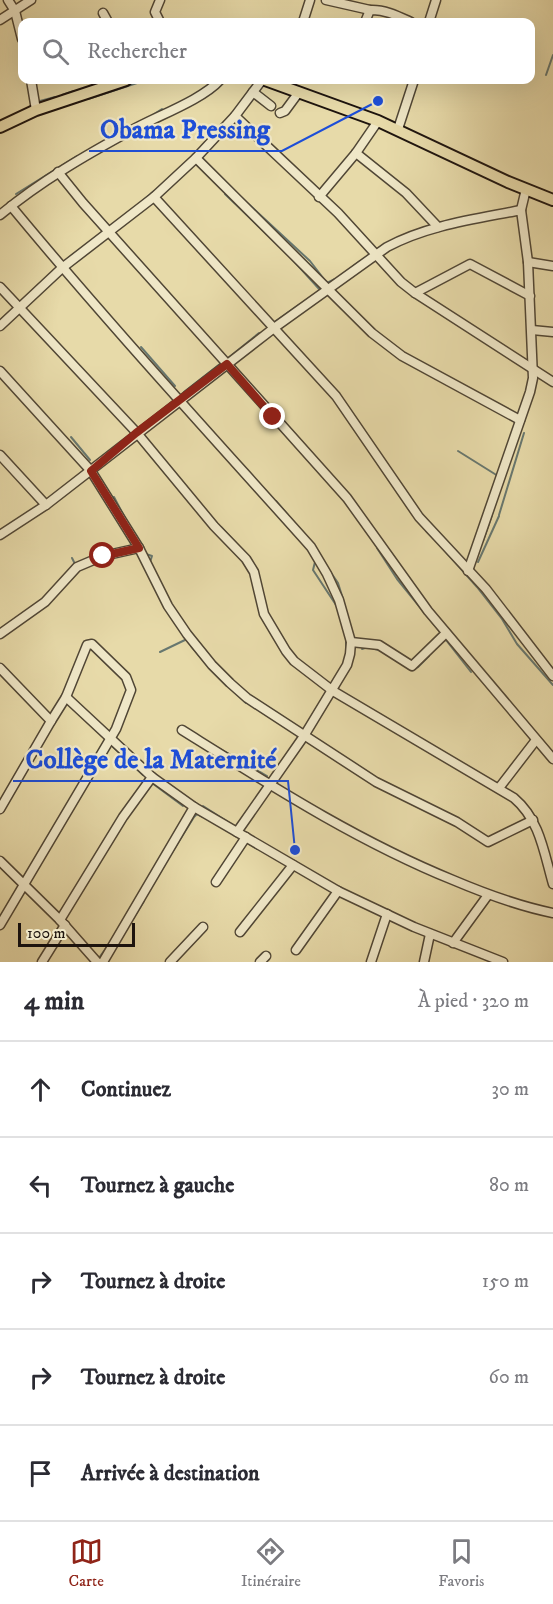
<!DOCTYPE html>
<html lang="fr">
<head>
<meta charset="utf-8">
<style>
  body { margin:0; font-family:"IM FELL DW Pica",serif; background:#f7f7f7; color:#2b2b33 }
  .scale { position:absolute; left:18px; bottom:15px; width:117px; box-sizing:border-box; padding-left:6px; border:3px solid #1e140e; border-top:0; font-size:16px; line-height:21px; white-space:nowrap; color:#1e140e; -webkit-text-stroke:4px #efe7c7; paint-order:stroke }
  .stop { position:absolute; width:18px; height:18px; margin:-14px; border:4px solid #8f2418; border-radius:50%; background:#fff }
  .stop.end { background:#8f2418; border-color:#fff; box-shadow:0 2px 6px #0008 }
  .list { margin:0; padding:0; list-style:none }
  h2 { display:flex; justify-content:space-between; align-items:center; height:78px; margin:0; padding:0 24px; font-size:26px }
  h2 small { font-size:20px; font-weight:400; color:#7c7c81 }
  .list li { display:grid; grid-template-columns:39px 1fr auto; gap:18px; align-items:center; box-sizing:border-box; height:96px; padding:0 24px; border-top:2px solid #e1e1e2 }
  .list b { display:block; font-size:22px; white-space:nowrap }
  .list em { font-size:20px; font-style:normal; color:#7c7c81 }
  .icon { flex:none; width:33px; height:33px; fill:none; stroke:currentColor; stroke-width:2; stroke-linecap:round; stroke-linejoin:round }
  .map { position:relative; flex:none; width:553px; height:962px; overflow:hidden }
  .search { position:absolute; background:#fff; box-shadow:0 6px 24px #0002; left:18px; right:18px; top:18px; height:66px; display:flex; align-items:center; gap:15px; box-sizing:border-box; padding:0 21px; border-radius:12px; color:#7c7c81; font-size:22px }
  .sheet { height:558px; background:#fff }
  nav { display:flex; justify-content:space-around; align-items:center; box-sizing:border-box; height:84px; border-top:2px solid #e1e1e2; background:#fff; font-size:16px; color:#7c7c81 }
  nav a { display:grid; justify-items:center; gap:3px }
  nav .on { color:#8f2418 }
  .map>svg:first-child { display:block }
  .lines { fill:none; stroke-linecap:round; stroke-linejoin:round }
  .stream { stroke:#67776f; stroke-width:2 }
  .minor-casing { stroke:#504635; stroke-width:11 }
  .major-casing { stroke:#1e140e; stroke-width:14 }
  .minor { stroke:#efe7c7; stroke-width:8 }
  .major { stroke:#e7daa9; stroke-width:10 }
  .route { stroke:#8f2418; stroke-width:8 }
  .leader { fill:none; stroke:#1d4ed8; stroke-width:2 }
  .callout-dot { fill:#1d4ed8; stroke:#efe7c7; stroke-width:2 }
  .callout-label { font-size:27px; text-anchor:middle; font-weight:bold; fill:#1d4ed8; stroke:#efe7c7; stroke-width:4.5; stroke-linejoin:round; paint-order:stroke }
</style>
</head>
<body>
<div class="map">
<svg width="553" height="962" viewBox="0 0 553 962">
  <rect width="100%" height="100%" fill="#e7daa9"/>
  <filter id="stains"><feTurbulence type="fractalNoise" baseFrequency=".00333" numOctaves="4"/><feColorMatrix values="0 0 0 0 .2 0 0 0 0 .09 0 0 0 0 .02 0 0 0 .5 -.17"/></filter>
  <radialGradient id="worn" r=".72"><stop offset=".6" stop-color="#630" stop-opacity="0"/><stop offset="1" stop-color="#630" stop-opacity=".3"/></radialGradient>
  <g class="lines">
    <g class="stream">
      <path d="M546 75 553 55"/>
      <path d="M62 95 74 91"/>
      <path d="M88 99 137 83"/>
      <path d="M40 101 55 97"/>
      <path d="M151 116 162 109"/>
      <path d="M16 194 77 156"/>
      <path d="M225 194 273 240"/>
      <path d="M242 198 310 261 327 283 335 279"/>
      <path d="M140 203 154 191"/>
      <path d="M292 259 320 290 318 292"/>
      <path d="M352 267 360 261"/>
      <path d="M273 323 300 304"/>
      <path d="M141 347 175 386"/>
      <path d="M227 359 259 333"/>
      <path d="M184 392 220 364"/>
      <path d="M71 437 90 460"/>
      <path d="M458 451 498 476"/>
      <path d="M114 497 125 518"/>
      <path d="M276 501 288 515"/>
      <path d="M492 514 503 480"/>
      <path d="M499 515 524 433"/>
      <path d="M221 527 236 543"/>
      <path d="M426 531 434 539"/>
      <path d="M483 541 492 515"/>
      <path d="M377 548 397 579 441 633"/>
      <path d="M446 552 477 587 502 619 517 644 553 685"/>
      <path d="M146 554 152 556 150 562"/>
      <path d="M72 558 75 564H78"/>
      <path d="M315 562 313 570 338 608"/>
      <path d="M478 562 499 516"/>
      <path d="M327 567 338 583 343 599"/>
      <path d="M346 637V652"/>
      <path d="M443 641 446 640 471 672"/>
      <path d="M191 646 203 660"/>
      <path d="M362 649 368 647 382 651"/>
      <path d="M160 652 187 639"/>
      <path d="M413 669 418 667 429 656"/>
      <path d="M221 679 246 703"/>
      <path d="M210 743 267 776"/>
      <path d="M113 747 143 775"/>
      <path d="M152 783 183 806"/>
      <path d="M203 806 236 827"/>
      <path d="M249 844 257 849"/>
      <path d="M171 854 194 817 197 814 203 817"/>
      <path d="M131 922 144 901"/>
      <path d="M99 958 111 941"/>
    </g>
    <g class="minor-casing">
      <g id="minor">
        <path d="M8 0 15 11 22 39"/>
        <path d="M326 0 370 10"/>
        <path d="M103 13 108 22"/>
        <path d="M0 20 31 0"/>
        <path d="M160 22 155 12 160 0"/>
        <path d="M303 22 310 0"/>
        <path d="M365 22 370 10C384 9 398 16 411 22"/>
        <path d="M429 22 436 0"/>
        <path d="M31 80 36 110"/>
        <path d="M253 92 271 106"/>
        <path d="M280 113 285 111 299 92"/>
        <path d="M235 116 338 213 401 282 415 293 553 382"/>
        <path d="M398 129 414 80"/>
        <path d="M356 153 406 193 438 227"/>
        <path d="M196 158 372 333 402 356 520 420"/>
        <path d="M58 172 83 203 347 498 428 611 553 759"/>
        <path d="M154 197 336 396 419 517 486 589 553 676"/>
        <path d="M319 197 356 153 378 121"/>
        <path d="M11 206C107 322 210 434 311 547L327 574 339 600 351 642 350 654 347 665 304 736 237 832"/>
        <path d="M521 210 526 189"/>
        <path d="M0 215C41 181 86 155 132 130 157 116 202 100 220 80"/>
        <path d="M528 262 553 266"/>
        <path d="M0 287 137 433 214 526 246 559 254 572 264 614 286 651 294 661 333 691 514 798C540 820 544 853 553 884"/>
        <path d="M415 293 470 264 530 296"/>
        <path d="M0 326 62 268 154 197 196 158 235 116 262 80"/>
        <path d="M532 330 553 332"/>
        <path d="M0 371 91 471 139 548 168 606 187 634 212 665 230 683 247 698 376 782 457 822 488 842 533 820"/>
        <path d="M0 455 46 505"/>
        <path d="M0 535 46 505 274 328 387 247C428 225 476 219 521 210L528 262 533 378 530 392 468 571"/>
        <path d="M0 634 45 602 77 567 103 556 139 548"/>
        <path d="M351 642 379 645 412 666 446 633"/>
        <path d="M0 668 51 721"/>
        <path d="M66 697 152 777 194 807 338 891 414 927 503 962"/>
        <path d="M182 730C270 785 357 841 453 880 486 894 518 906 553 913"/>
        <path d="M499 788 536 740"/>
        <path d="M0 809 51 721 66 697 87 645 92 644 126 677 131 690 116 729 0 925"/>
        <path d="M0 861 60 920 97 962"/>
        <path d="M216 882 246 837"/>
        <path d="M60 920 123 817 152 777"/>
        <path d="M240 932 293 865"/>
        <path d="M453 943 488 895"/>
        <path d="M296 950 338 891"/>
        <path d="M42 962 65 925"/>
        <path d="M103 962 194 807"/>
        <path d="M170 962 203 927"/>
        <path d="M260 962 266 956"/>
        <path d="M371 962 387 914"/>
        <path d="M424 962 430 934"/>
      </g>
    </g>
    <g class="major-casing">
      <g id="major">
        <path d="M265 80 378 121 508 182 553 200"/>
        <path d="M0 127 36 110 126 80"/>
      </g>
    </g>
    <use href="#minor" class="minor"/>
    <use href="#major" class="major"/>
  </g>
  <g class="lines">
    <path class="route" d="M103 556 139 548 91 471 136 433 227 364 273 417"/>
  </g>
  <path class="leader" d="M378 101L282 151H89M295 850L288 781H13"/>
  <g class="callout-dot">
    <circle cx="378" cy="101" r="6"/>
    <circle cx="295" cy="850" r="6"/>
  </g>
  <g class="callout-label">
    <text x="185" y="138">Obama Pressing</text>
    <text x="151" y="768">Collège de la Maternité</text>
  </g>
  <rect width="100%" height="100%" filter="url(#stains)"/>
  <rect width="100%" height="100%" fill="url(#worn)"/>
</svg>
<div class="scale">100 m</div>
<div class="stop" style="left:103px;top:556px"></div>
<div class="stop end" style="left:273px;top:417px"></div>
<div class="search"><svg class="icon" aria-label="search" viewBox="0 0 24 24"><circle cx="10" cy="10" r="6"/><path d="M15 15l6 6"/></svg>Rechercher</div>
</div>
<section class="sheet">
<h2>4 min<small>À pied · 320 m</small></h2>
<ul class="list">
<li><svg class="icon" aria-label="ahead" viewBox="0 0 24 24"><path d="M12 20V5M6 11l6-6 6 6"/></svg><div><b>Continuez</b></div><em>30 m</em></li>
<li><svg class="icon" aria-label="left" viewBox="0 0 24 24"><path d="M17 20v-9H6M10 6l-5 5 5 5"/></svg><div><b>Tournez à gauche</b></div><em>80 m</em></li>
<li><svg class="icon" aria-label="right" viewBox="0 0 24 24"><path d="M7 20v-9h11M14 6l5 5-5 5"/></svg><div><b>Tournez à droite</b></div><em>150 m</em></li>
<li><svg class="icon" aria-label="right" viewBox="0 0 24 24"><path d="M7 20v-9h11M14 6l5 5-5 5"/></svg><div><b>Tournez à droite</b></div><em>60 m</em></li>
<li><svg class="icon" aria-label="arrive" viewBox="0 0 24 24"><path d="M6 21V4h12l-3 4 3 4H6"/></svg><div><b>Arrivée à destination</b></div></li>
</ul>
</section>
<nav>
<a class="on"><svg class="icon" aria-label="map" viewBox="0 0 24 24"><path d="M3 6l6-2 6 2 6-2v14l-6 2-6-2-6 2zM9 4v14M15 6v14"/></svg>Carte</a>
<a><svg class="icon" aria-label="directions" viewBox="0 0 24 24"><path d="M12 3l9 9-9 9-9-9zM9 14v-3h6M13 9l2 2-2 2"/></svg>Itinéraire</a>
<a><svg class="icon" aria-label="saved" viewBox="0 0 24 24"><path d="M7 4h10v16l-5-4-5 4z"/></svg>Favoris</a>
</nav>
</body>
</html>
